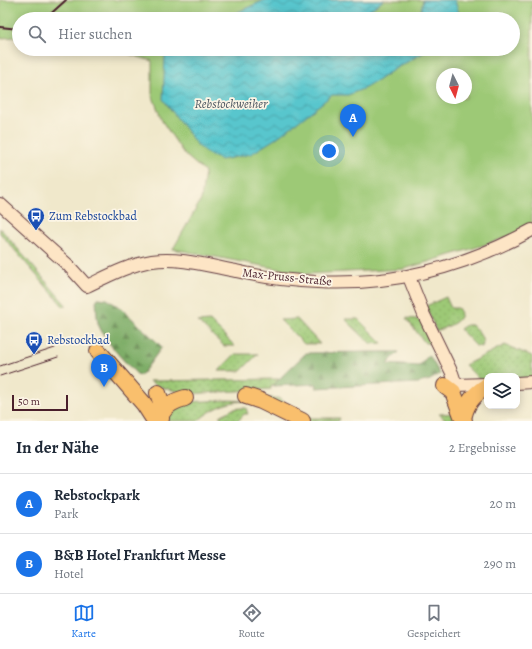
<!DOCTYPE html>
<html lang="de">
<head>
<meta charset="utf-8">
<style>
  body { margin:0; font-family:Alegreya,serif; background:#f6f6f7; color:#1f2937 }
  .controls { position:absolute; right:12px; bottom:12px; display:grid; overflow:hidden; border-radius:8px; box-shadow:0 2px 10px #0003 }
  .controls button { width:36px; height:36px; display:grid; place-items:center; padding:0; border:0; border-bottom:1px solid #e0e1e3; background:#fff; color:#1f2937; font:20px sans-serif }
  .compass { position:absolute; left:436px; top:68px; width:36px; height:36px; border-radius:50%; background:#fff; box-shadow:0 2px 10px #0003; rotate:174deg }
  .scale { position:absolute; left:12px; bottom:10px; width:56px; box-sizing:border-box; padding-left:4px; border:2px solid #4a1f2b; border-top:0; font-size:11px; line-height:14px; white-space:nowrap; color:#4a1f2b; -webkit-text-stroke:3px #fcf5e5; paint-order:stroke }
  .you { position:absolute; left:329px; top:151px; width:14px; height:14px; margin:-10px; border:3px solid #fff; border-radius:50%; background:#1a73e8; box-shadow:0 0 0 6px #1a73e833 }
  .badge { display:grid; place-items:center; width:26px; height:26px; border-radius:50%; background:#1a73e8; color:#fff; font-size:13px; font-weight:700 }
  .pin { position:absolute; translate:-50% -33px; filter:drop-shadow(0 1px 2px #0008) }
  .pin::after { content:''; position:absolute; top:21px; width:14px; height:12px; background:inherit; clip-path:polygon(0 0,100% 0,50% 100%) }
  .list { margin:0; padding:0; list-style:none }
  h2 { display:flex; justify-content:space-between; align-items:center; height:52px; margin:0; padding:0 16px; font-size:17px }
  h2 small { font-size:13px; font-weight:400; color:#747a83 }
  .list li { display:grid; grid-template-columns:26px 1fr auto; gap:12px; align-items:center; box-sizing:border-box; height:60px; padding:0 16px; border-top:1px solid #e0e1e3 }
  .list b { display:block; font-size:15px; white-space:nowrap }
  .list p { margin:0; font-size:13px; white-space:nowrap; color:#747a83 }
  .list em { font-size:13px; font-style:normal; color:#747a83 }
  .icon { flex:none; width:22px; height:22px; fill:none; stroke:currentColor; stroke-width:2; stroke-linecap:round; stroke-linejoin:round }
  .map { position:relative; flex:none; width:532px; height:421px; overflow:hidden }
  .search { position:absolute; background:#fff; box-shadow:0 2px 10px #0003; left:12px; right:12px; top:12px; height:44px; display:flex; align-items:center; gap:10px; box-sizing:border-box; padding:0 14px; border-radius:22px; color:#747a83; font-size:15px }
  .sheet { height:172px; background:#fff }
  nav { display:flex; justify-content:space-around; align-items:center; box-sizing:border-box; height:56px; border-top:1px solid #e0e1e3; background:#fff; font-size:11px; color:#747a83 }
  nav a { display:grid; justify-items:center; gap:2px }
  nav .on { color:#1a73e8 }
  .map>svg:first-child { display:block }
  .grass { fill:url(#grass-dots); stroke:#747450 }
  .forest { fill:url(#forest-firs); stroke:#646649 }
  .green { fill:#9dc976; stroke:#747450; fill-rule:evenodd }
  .water { fill:url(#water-waves); stroke:#51727c }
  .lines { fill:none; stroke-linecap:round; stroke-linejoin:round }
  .secondary-casing { stroke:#633d43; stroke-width:14 }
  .highway-casing { stroke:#633d43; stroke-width:18 }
  .secondary { stroke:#fde5c5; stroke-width:12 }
  .highway { stroke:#f9bf6d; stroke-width:16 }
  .tram { stroke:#4a1f2b; stroke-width:1 }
  .rail { stroke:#4a1f2b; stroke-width:2 }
  .labels { text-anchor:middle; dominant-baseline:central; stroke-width:3.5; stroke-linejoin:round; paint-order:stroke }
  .transit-label { font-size:12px; fill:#164399; stroke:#fcf5e5; text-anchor:start }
  .street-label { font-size:12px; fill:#4a1f2b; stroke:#fcf5e5 }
  .water-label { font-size:13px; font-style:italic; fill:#4f5964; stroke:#fcf5e5 }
</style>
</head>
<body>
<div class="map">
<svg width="532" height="421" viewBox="0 0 532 421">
  <defs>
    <pattern id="grass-dots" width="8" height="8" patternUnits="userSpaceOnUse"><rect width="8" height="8" fill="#9dc976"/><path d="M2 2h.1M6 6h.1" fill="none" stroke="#89ac66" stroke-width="1.8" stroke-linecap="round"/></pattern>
    <pattern id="forest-firs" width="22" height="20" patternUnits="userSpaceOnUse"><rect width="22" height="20" fill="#7ead67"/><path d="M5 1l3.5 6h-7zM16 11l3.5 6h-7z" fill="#698c55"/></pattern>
    <pattern id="water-waves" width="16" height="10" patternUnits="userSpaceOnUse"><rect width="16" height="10" fill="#58c6cd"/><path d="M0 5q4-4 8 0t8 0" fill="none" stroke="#4ba0a7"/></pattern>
  </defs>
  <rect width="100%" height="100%" fill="#fcf5e5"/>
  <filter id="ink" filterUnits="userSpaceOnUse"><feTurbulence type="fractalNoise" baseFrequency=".025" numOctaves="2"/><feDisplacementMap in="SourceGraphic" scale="8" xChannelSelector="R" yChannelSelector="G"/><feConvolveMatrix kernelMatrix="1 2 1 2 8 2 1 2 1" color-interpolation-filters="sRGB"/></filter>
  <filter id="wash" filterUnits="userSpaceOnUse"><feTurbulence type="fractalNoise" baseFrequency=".012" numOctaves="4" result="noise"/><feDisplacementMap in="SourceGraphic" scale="16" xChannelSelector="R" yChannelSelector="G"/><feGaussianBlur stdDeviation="0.9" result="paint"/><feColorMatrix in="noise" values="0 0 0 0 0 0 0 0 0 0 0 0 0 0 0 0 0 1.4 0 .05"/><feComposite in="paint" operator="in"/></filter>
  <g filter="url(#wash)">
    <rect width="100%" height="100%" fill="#f0e8cb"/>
    <g class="grass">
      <path d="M0 228 67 306H63L0 233Z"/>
      <path d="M446 297 451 308H458L461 313C460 324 445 327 436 331L426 306Z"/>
      <path d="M406 318 416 319 423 321 433 343H425Z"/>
      <path d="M297 319 320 344H304L280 320Z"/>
      <path d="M345 319H358L382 343 371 344Z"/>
      <path d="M210 321 235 346H224L198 322Z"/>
      <path d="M466 325H472C477 331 486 339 482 347L476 346 460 329Z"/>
      <path d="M505 345 532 356V378H517V376H487V380H480L465 365Z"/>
      <path d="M235 354H258L241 371H219Z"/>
      <path d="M279 379 273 386H271V389L188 394 157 386 149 381Z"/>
      <path d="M263 398H278L299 412 312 418H340L339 421H310Z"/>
      <path d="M227 400 251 401C246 402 240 401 235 402 224 403 206 413 198 421H166L168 415 187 402Z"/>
      <path d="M241 408H246L248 414H244L238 421H229V419L221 420 220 416 233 409Z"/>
      <path d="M455 413 458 421H447L439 414Z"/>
    </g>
    <g class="forest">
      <path d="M98 298 107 299 122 309 162 347 143 373 139 376C126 364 105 341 99 326 96 318 97 309 96 301Z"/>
      <path d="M366 352H399L387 364 419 366 429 355 440 374 430 380 418 383 316 388 317 384 273 386 279 379 306 353Z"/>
    </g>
    <path class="green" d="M0 0H532V227L525 231 484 245 404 269 306 274 173 249 201 200 205 172 184 154 162 121 152 94V61L113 49H513V19H19V37L0 38ZM442 74H466V98H442Z"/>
    <g class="water">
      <path d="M264 0H384L361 16 359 19H223Z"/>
      <path d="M423 0H455L460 17 458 19H414L420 16Z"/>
      <path d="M174 49H430L393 70 377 81 365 88 348 95H332L303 118 275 139 251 154 221 160 208 154 197 145 163 99 165 56Z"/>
    </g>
  </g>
  <g filter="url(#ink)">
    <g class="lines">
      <g class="secondary-casing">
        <g id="secondary">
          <path d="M0 204 68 265 87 286C108 276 128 265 152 261 179 257 209 266 236 271 262 277 290 281 317 282 393 286 465 267 532 230"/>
          <path d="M409 277 424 315 452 373 456 385"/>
          <path d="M517 383 532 382"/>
          <path d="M456 385 487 384"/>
        </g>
      </g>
      <g class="highway-casing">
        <g id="highway">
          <path d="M98 351 144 404 155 421"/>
          <path d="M445 386 453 392 464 421"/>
          <path d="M158 393 161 402V419"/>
          <path d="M246 396 261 401 302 421"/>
          <path d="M162 413C167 404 175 401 185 398"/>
          <path d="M464 415C467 402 475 394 487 386"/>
        </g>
      </g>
      <use href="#secondary" class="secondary"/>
      <use href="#highway" class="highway"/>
      <g class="tram">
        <path d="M0 366 55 348"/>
        <path d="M0 376 58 357"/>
      </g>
      <g class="rail">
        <path d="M45 19 66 0"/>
        <path d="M0 27 19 29"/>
      </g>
    </g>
  </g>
  <defs>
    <g id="bus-pin" transform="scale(0.9)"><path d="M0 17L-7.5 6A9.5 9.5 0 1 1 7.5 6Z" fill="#1a4fb4" stroke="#fcf5e5"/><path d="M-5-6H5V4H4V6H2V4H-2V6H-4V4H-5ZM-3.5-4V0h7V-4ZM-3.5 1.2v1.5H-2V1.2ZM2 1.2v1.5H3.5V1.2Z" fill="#fff"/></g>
  </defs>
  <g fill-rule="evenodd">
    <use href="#bus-pin" x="36" y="216"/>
    <use href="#bus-pin" x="34" y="340"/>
  </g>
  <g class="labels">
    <g class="transit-label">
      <text x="49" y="216">Zum Rebstockbad</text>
      <text x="47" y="340">Rebstockbad</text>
    </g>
    <g class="street-label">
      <text transform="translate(287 277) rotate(6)">Max-Pruss-Straße</text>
    </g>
    <g class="water-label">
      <text x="231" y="103">Rebstockweiher</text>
    </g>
  </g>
</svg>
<div class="controls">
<button><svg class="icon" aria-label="layers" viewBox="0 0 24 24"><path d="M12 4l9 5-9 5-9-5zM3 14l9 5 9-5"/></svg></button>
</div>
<svg class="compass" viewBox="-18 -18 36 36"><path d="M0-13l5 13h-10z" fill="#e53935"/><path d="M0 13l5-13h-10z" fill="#747a83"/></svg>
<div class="scale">50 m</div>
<div class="you"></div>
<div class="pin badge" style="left:353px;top:137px">A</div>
<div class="pin badge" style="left:104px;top:387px">B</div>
<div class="search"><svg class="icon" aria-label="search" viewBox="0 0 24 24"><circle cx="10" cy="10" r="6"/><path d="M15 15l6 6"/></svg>Hier suchen</div>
</div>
<section class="sheet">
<h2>In der Nähe<small>2 Ergebnisse</small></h2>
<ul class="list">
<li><span class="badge">A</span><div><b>Rebstockpark</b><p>Park</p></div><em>20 m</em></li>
<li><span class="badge">B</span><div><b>B&amp;B Hotel Frankfurt Messe</b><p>Hotel</p></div><em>290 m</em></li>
</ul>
</section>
<nav>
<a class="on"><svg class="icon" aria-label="map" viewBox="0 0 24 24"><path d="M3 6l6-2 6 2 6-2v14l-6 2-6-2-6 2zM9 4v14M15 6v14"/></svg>Karte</a>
<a><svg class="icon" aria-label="directions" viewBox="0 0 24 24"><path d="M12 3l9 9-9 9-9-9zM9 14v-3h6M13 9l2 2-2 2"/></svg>Route</a>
<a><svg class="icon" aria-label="saved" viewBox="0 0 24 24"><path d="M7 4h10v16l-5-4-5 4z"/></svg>Gespeichert</a>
</nav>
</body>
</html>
